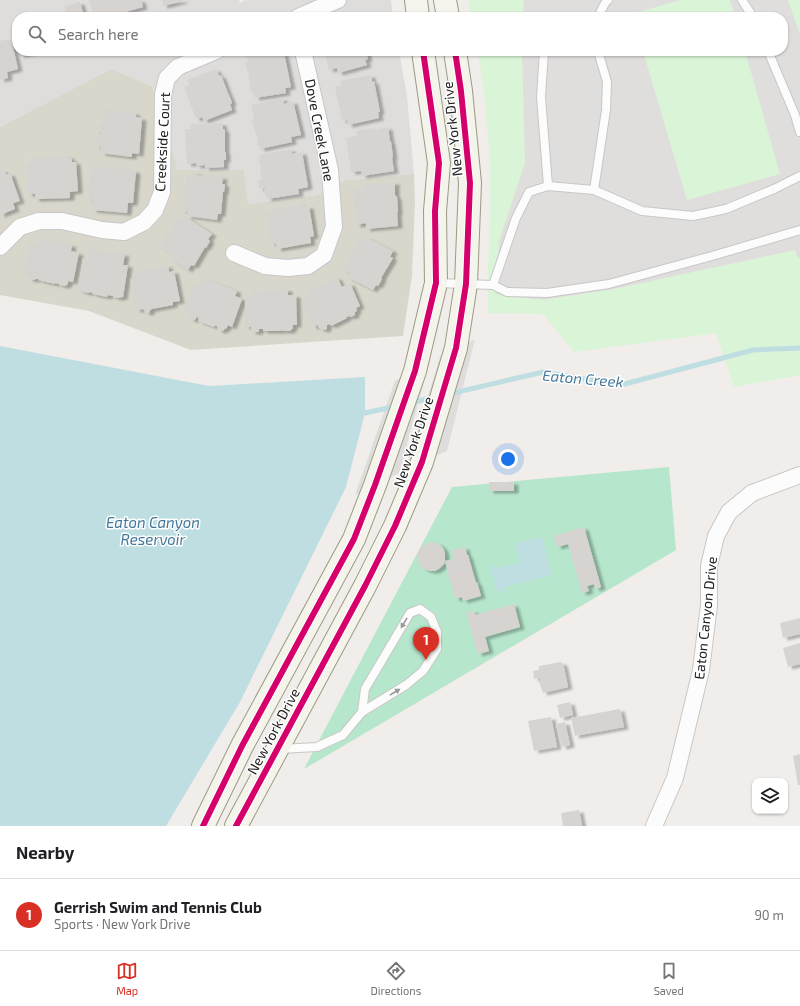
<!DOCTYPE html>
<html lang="en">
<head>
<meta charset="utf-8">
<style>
  body { margin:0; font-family:"Exo 2",sans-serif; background:#f6f6f6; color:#202124 }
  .controls { position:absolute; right:12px; bottom:12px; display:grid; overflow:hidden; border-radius:8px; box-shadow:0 1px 3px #0004 }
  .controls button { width:36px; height:36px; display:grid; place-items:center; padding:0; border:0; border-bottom:1px solid #e0e0e0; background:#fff; color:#202124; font:20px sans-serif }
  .you { position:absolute; left:508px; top:459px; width:14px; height:14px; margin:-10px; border:3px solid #fff; border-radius:50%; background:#1a73e8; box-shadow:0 0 0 6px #1a73e833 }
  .badge { display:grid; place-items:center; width:26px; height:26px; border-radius:50%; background:#d93025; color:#fff; font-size:13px; font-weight:700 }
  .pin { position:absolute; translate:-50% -33px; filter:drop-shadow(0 1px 2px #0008) }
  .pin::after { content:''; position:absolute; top:21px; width:14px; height:12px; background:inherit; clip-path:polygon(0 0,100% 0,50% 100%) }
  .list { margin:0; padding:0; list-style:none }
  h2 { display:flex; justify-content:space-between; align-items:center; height:52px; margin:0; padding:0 16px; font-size:17px }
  h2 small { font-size:13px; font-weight:400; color:#757577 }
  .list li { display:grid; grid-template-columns:26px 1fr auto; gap:12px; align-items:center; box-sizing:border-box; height:72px; padding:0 16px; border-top:1px solid #e0e0e0 }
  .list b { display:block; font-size:15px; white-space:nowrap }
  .list p { margin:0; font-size:13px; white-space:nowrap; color:#757577 }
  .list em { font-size:13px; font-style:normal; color:#757577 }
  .icon { flex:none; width:22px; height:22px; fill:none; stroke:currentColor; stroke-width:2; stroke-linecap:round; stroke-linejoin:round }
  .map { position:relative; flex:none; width:800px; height:826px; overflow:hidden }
  .search { position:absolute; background:#fff; box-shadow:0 1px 3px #0004; left:12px; right:12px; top:12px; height:44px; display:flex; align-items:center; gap:10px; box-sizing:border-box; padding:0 14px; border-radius:16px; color:#757577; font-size:15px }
  .sheet { height:124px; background:#fff }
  nav { display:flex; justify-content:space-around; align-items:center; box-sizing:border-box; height:56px; border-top:1px solid #e0e0e0; background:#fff; font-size:11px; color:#757577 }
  nav a { display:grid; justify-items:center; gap:2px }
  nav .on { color:#d93025 }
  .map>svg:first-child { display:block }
  .residential { fill:#dfdddb }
  .construction { fill:#d9d7cc }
  .park { fill:#daf4d7 }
  .pitch { fill:#b6e6cc }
  .parking { fill:#e0dedd }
  .water { fill:#bedee2 }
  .pier { fill:#dedddc }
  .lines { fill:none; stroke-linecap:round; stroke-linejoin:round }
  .stream { stroke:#bedee2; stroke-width:5 }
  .building { fill:#d7d3d1; filter:url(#shadow) }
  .service-casing { stroke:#c8c7c6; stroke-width:10 }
  .minor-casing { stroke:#c8c7c6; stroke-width:18 }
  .secondary-casing { stroke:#9b9a81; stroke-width:24 }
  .service { stroke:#fdfcfc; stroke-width:8 }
  .minor { stroke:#fdfcfc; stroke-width:16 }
  .secondary { stroke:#f4f4ed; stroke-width:22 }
  .cycleway-casing { stroke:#fff; stroke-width:8 }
  .cycleway { stroke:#d6006c; stroke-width:6 }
  .oneway { fill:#9a9999 }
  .labels { text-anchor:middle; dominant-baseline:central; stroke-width:3; stroke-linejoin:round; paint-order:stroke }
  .street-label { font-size:14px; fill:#212121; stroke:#fff }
  .water-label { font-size:15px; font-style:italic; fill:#43789b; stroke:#fff }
</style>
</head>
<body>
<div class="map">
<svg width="800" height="826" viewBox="0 0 800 826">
  <defs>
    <filter id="shadow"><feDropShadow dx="4.5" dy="2.5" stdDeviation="1" flood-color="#0004"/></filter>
  </defs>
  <rect width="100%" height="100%" fill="#f0edea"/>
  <path class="residential" d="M0 0H239L240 3 245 0H391L393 17H17V51H399L407 96 414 174 346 180 317 195 248 205 244 170H178L152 86 111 69 0 127Z"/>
  <path class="construction" d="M111 69 152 86 178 170H244L248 204 317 195 346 180 414 174 415 201 412 276 403 336 191 350 89 311 0 295V127Z"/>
  <path class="park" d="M468 0H800V375L734 387 716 333 574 352 543 314 488 313V266L490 221V161L484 92 478 51H783V17H471Z"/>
  <path class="pitch" d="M669 467 676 550 304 769 452 487Z"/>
  <g class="parking">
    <path d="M524 0H680L632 14V17H523Z"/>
    <path d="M730 0H788L800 34V258H798L795 250 614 289 543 300 495 294 499 241 525 163 522 51H643L687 200 780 174 745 51H783V17H735Z"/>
  </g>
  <g class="water">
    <path d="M0 346 209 386 365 377V413L346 487 240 702 166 826H0Z"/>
    <path d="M542 537 552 575 504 587 505 591 498 593 490 567 497 565 499 568 520 562 515 544Z"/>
  </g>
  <g class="pier">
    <path d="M475 339 447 451 406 469 440 357Z"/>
    <path d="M429 364 399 473 355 495 395 381Z"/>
  </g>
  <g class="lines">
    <g class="stream">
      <path d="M449 394 543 372 621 385 753 350 800 348"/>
      <path d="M410 403 435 397"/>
      <path d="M365 413 397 406"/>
    </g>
  </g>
  <g class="building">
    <path d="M89 0H141L143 7 122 13 123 17H94Z"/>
    <path d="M162 0H183V1L163 6Z"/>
    <path d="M80 2 84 17H46L66 11 64 6Z"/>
    <path d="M17 24V40H16L13 25Z"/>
    <path d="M11 39 18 69 7 72 8 78 0 80V41Z"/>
    <path d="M19 51H35V52L20 55Z"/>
    <path d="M269 51H277L278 54 284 53 291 87 285 88 286 93 255 98 254 92 251 93 248 70 247 71 245 63 248 62 246 55Z"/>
    <path d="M325 51H366L368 59 365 60 367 65 338 73 337 68 329 70Z"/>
    <path d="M216 69 219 76 221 75 229 96V95L232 103 230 104 232 110 204 121 202 117 196 119 184 87 189 85 187 80Z"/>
    <path d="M371 75 372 82 374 81 380 112H378L379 118 348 125 347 120 342 121 335 87 341 86 340 81Z"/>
    <path d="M283 98 284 104 293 101 301 135 291 137 292 142 260 149V146H258L257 140 259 139 258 137 256 135 252 120 254 118 251 105Z"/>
    <path d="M105 110 136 113V117L142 118 139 154 132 153V157L101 153V147H96L97 135H101V132L96 131 97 124 102 125V117L105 118Z"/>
    <path d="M222 123 223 129 225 130V152H226V160H224V167L205 168V165L196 166V163L187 164 185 129H191V124Z"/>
    <path d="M388 127 390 141 391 142 393 157 392 158 394 171 362 176 361 171 351 172 346 138 357 136 356 131 373 128 374 130Z"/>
    <path d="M291 149 292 154 302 152 308 187 298 189 299 194 267 199V196L265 195 264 190 265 189V188L259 189 258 180 262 179 260 170 261 168V166L260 165 259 160 260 159 259 155Z"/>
    <path d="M69 156 70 159 72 158V162H76L78 191 70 192V198L35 199V194H28L26 164H30V161H31L33 158Z"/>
    <path d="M91 167 105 168 106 167 136 171 133 203H128L127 213 92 210 93 199H88Z"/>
    <path d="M0 170 5 171 6 175 10 173 20 201 13 203 15 209 0 215Z"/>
    <path d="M193 172 197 173V175L205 177 206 175 223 177 222 184H225L224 192H223L221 214H218L217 220 187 216 188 212 182 211 187 176 192 177Z"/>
    <path d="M395 182V195L397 197 398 212 397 213 398 226 366 229V223L356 225 353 190H363V185Z"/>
    <path d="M302 204V207L309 206 314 236 310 237 311 243 277 249 276 243 271 244 266 213 273 212 272 209Z"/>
    <path d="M179 217 184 220 186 217 212 234 208 239 210 241 206 248 205 247 194 266 191 265 188 270 171 259 173 255 160 246Z"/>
    <path d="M366 237 393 251 390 257 393 258 381 278 382 279 378 286 376 285 373 290 347 277 350 273 343 270 359 238 364 241Z"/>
    <path d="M38 238 72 245 71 251 79 253 73 282 68 281V284L65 286 59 285V284L55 283V284L38 280 39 279H36L34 280 29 279 27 275V273L23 272 29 243 36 245Z"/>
    <path d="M90 249 125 254 123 265H128L123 297 118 298 113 297V296L108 295 107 297 93 294 91 292 88 293 83 292 82 291 78 290 83 258 88 259Z"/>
    <path d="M168 265 169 272 174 271 180 301 173 302V305L152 309 150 310V312L148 313H146L143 309 136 310 130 279H135L133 273Z"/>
    <path d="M337 277 342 287 350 283 360 306 356 308 357 311 355 312V315L351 317 349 316 346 317 347 318 331 326 330 324 327 325V329L323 330 319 328 318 325 313 327 303 305 304 304 302 300 308 297 306 291Z"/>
    <path d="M205 278 237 291 235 296 242 299 232 327 228 325 226 329 225 328 224 330 221 331 218 330 217 326 215 325 214 327 198 321 199 318 196 317V319L192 320 190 319 189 314H187L188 311 184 309 193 286 194 287 196 282 202 284Z"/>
    <path d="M288 289V295H296L297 325H293V328L290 331H285L280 330 281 331H263V329H259V332H253L251 330V327H245V297H253V291Z"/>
    <rect x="489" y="482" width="25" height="9"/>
    <path d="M584 527 601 587 595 589 594 584 587 586 589 591 582 593 568 544 557 547 554 536Z"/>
    <path d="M433 542 439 544 443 548 445 553V561L454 559 452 550 465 547 467 555H468L476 583 477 582 481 596 463 601 462 597 455 599 445 561 444 564 440 568 435 571H430L424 569 420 565 418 560 417 555 419 550 423 545 428 543Z"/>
    <path d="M514 604 520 627 485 637 489 651 478 654 466 613 474 610 475 615Z"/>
    <path d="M800 618V634L783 638 780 623Z"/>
    <path d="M800 643V664L788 667 783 648Z"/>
    <path d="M561 662 562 664 563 663 568 687 543 693 539 681H540V678L534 679 533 671 538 670 539 669V666Z"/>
    <path d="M570 702 573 715 560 718 557 705Z"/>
    <path d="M620 709 624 727 575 736 571 718Z"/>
    <path d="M551 717 557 747 534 751 528 721Z"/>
    <path d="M565 722 570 745 562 747 556 724Z"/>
    <path d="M800 754V785H798L793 756Z"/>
    <path d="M579 810 582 826H563L561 813Z"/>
  </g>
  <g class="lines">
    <g class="service-casing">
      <g id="service">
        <path d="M742 0 753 17"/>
        <path d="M598 17 605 3 608 0"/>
        <path d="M544 51 541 97 548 186"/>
        <path d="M768 51 795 115 800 132"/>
        <path d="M594 190 606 110 607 82 598 51"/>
        <path d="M437 283 493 285 507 292 547 293 609 284 712 256 800 230"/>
        <path d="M493 285 516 218 529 192 548 186 594 190 642 211 693 216 726 209 774 189 800 176"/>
        <path d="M280 749 317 747 343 735 362 712 406 685 423 671 437 649V632L431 617 420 609 410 613 365 689 362 712"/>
      </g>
    </g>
    <g class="minor-casing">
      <g id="minor">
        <path d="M298 17 338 0"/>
        <path d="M0 247 20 227 39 221H62L102 230 124 232 144 222 155 210 162 192 163 94 167 78 178 67 216 51"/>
        <path d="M234 253 265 266 288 268 308 266 324 255 334 227 330 170 303 51"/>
        <path d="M654 826 675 778 701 670 709 605V566L716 536 729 512 752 493 800 475"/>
      </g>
    </g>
    <g class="secondary-casing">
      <g id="secondary">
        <path d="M416 0 418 17"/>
        <path d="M445 0 448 17"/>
        <path d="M203 826 242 746 354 539 375 485 415 371 436 283 435 211 439 163 423 51"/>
        <path d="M236 826 365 586 395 526 422 462 456 348 466 284 470 183 461 91 455 51"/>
      </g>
    </g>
    <use href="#service" class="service"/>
    <use href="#minor" class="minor"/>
    <use href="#secondary" class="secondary"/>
    <g class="cycleway-casing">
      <g id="cycleway">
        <path d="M203 826 242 746 354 539 375 485 415 371 436 283 435 211 439 163 423 51"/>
        <path d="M236 826 365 586 395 526 422 462 456 348 466 284 470 183 461 91 455 51"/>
      </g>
    </g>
    <use href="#cycleway" class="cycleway"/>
  </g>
  <defs><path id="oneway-solid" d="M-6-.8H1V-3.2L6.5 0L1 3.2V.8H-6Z"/></defs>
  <g class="oneway">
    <use href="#oneway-solid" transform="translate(404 623) rotate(121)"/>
    <use href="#oneway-solid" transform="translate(395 692) rotate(-31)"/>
  </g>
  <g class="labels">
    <g class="street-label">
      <text transform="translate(452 129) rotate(-96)">New York Drive</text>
      <text transform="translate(320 130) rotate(79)">Dove Creek Lane</text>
      <text transform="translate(162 142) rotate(-87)">Creekside Court</text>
      <text transform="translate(413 442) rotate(-71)">New York Drive</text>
      <text transform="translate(705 618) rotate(-84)">Eaton Canyon Drive</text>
      <text transform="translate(273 731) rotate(-62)">New York Drive</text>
    </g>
    <g class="water-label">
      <text transform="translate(583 378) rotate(5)">Eaton Creek</text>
      <text x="153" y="522">Eaton Canyon<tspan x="153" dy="17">Reservoir</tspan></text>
    </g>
  </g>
</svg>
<div class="controls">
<button><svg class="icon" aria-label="layers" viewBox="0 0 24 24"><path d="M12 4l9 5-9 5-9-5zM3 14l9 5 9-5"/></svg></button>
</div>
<div class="you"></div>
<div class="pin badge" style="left:426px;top:660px">1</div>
<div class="search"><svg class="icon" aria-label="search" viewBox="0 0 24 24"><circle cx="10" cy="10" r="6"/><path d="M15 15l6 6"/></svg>Search here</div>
</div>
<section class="sheet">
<h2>Nearby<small></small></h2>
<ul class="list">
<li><span class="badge">1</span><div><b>Gerrish Swim and Tennis Club</b><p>Sports · New York Drive</p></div><em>90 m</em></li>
</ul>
</section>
<nav>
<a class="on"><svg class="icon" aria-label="map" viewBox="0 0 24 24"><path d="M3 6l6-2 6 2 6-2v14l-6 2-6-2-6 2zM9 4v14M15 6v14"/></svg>Map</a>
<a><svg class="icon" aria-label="directions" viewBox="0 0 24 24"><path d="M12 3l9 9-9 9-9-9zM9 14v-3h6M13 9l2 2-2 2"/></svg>Directions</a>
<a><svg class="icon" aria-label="saved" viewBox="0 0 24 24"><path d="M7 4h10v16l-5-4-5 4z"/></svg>Saved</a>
</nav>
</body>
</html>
